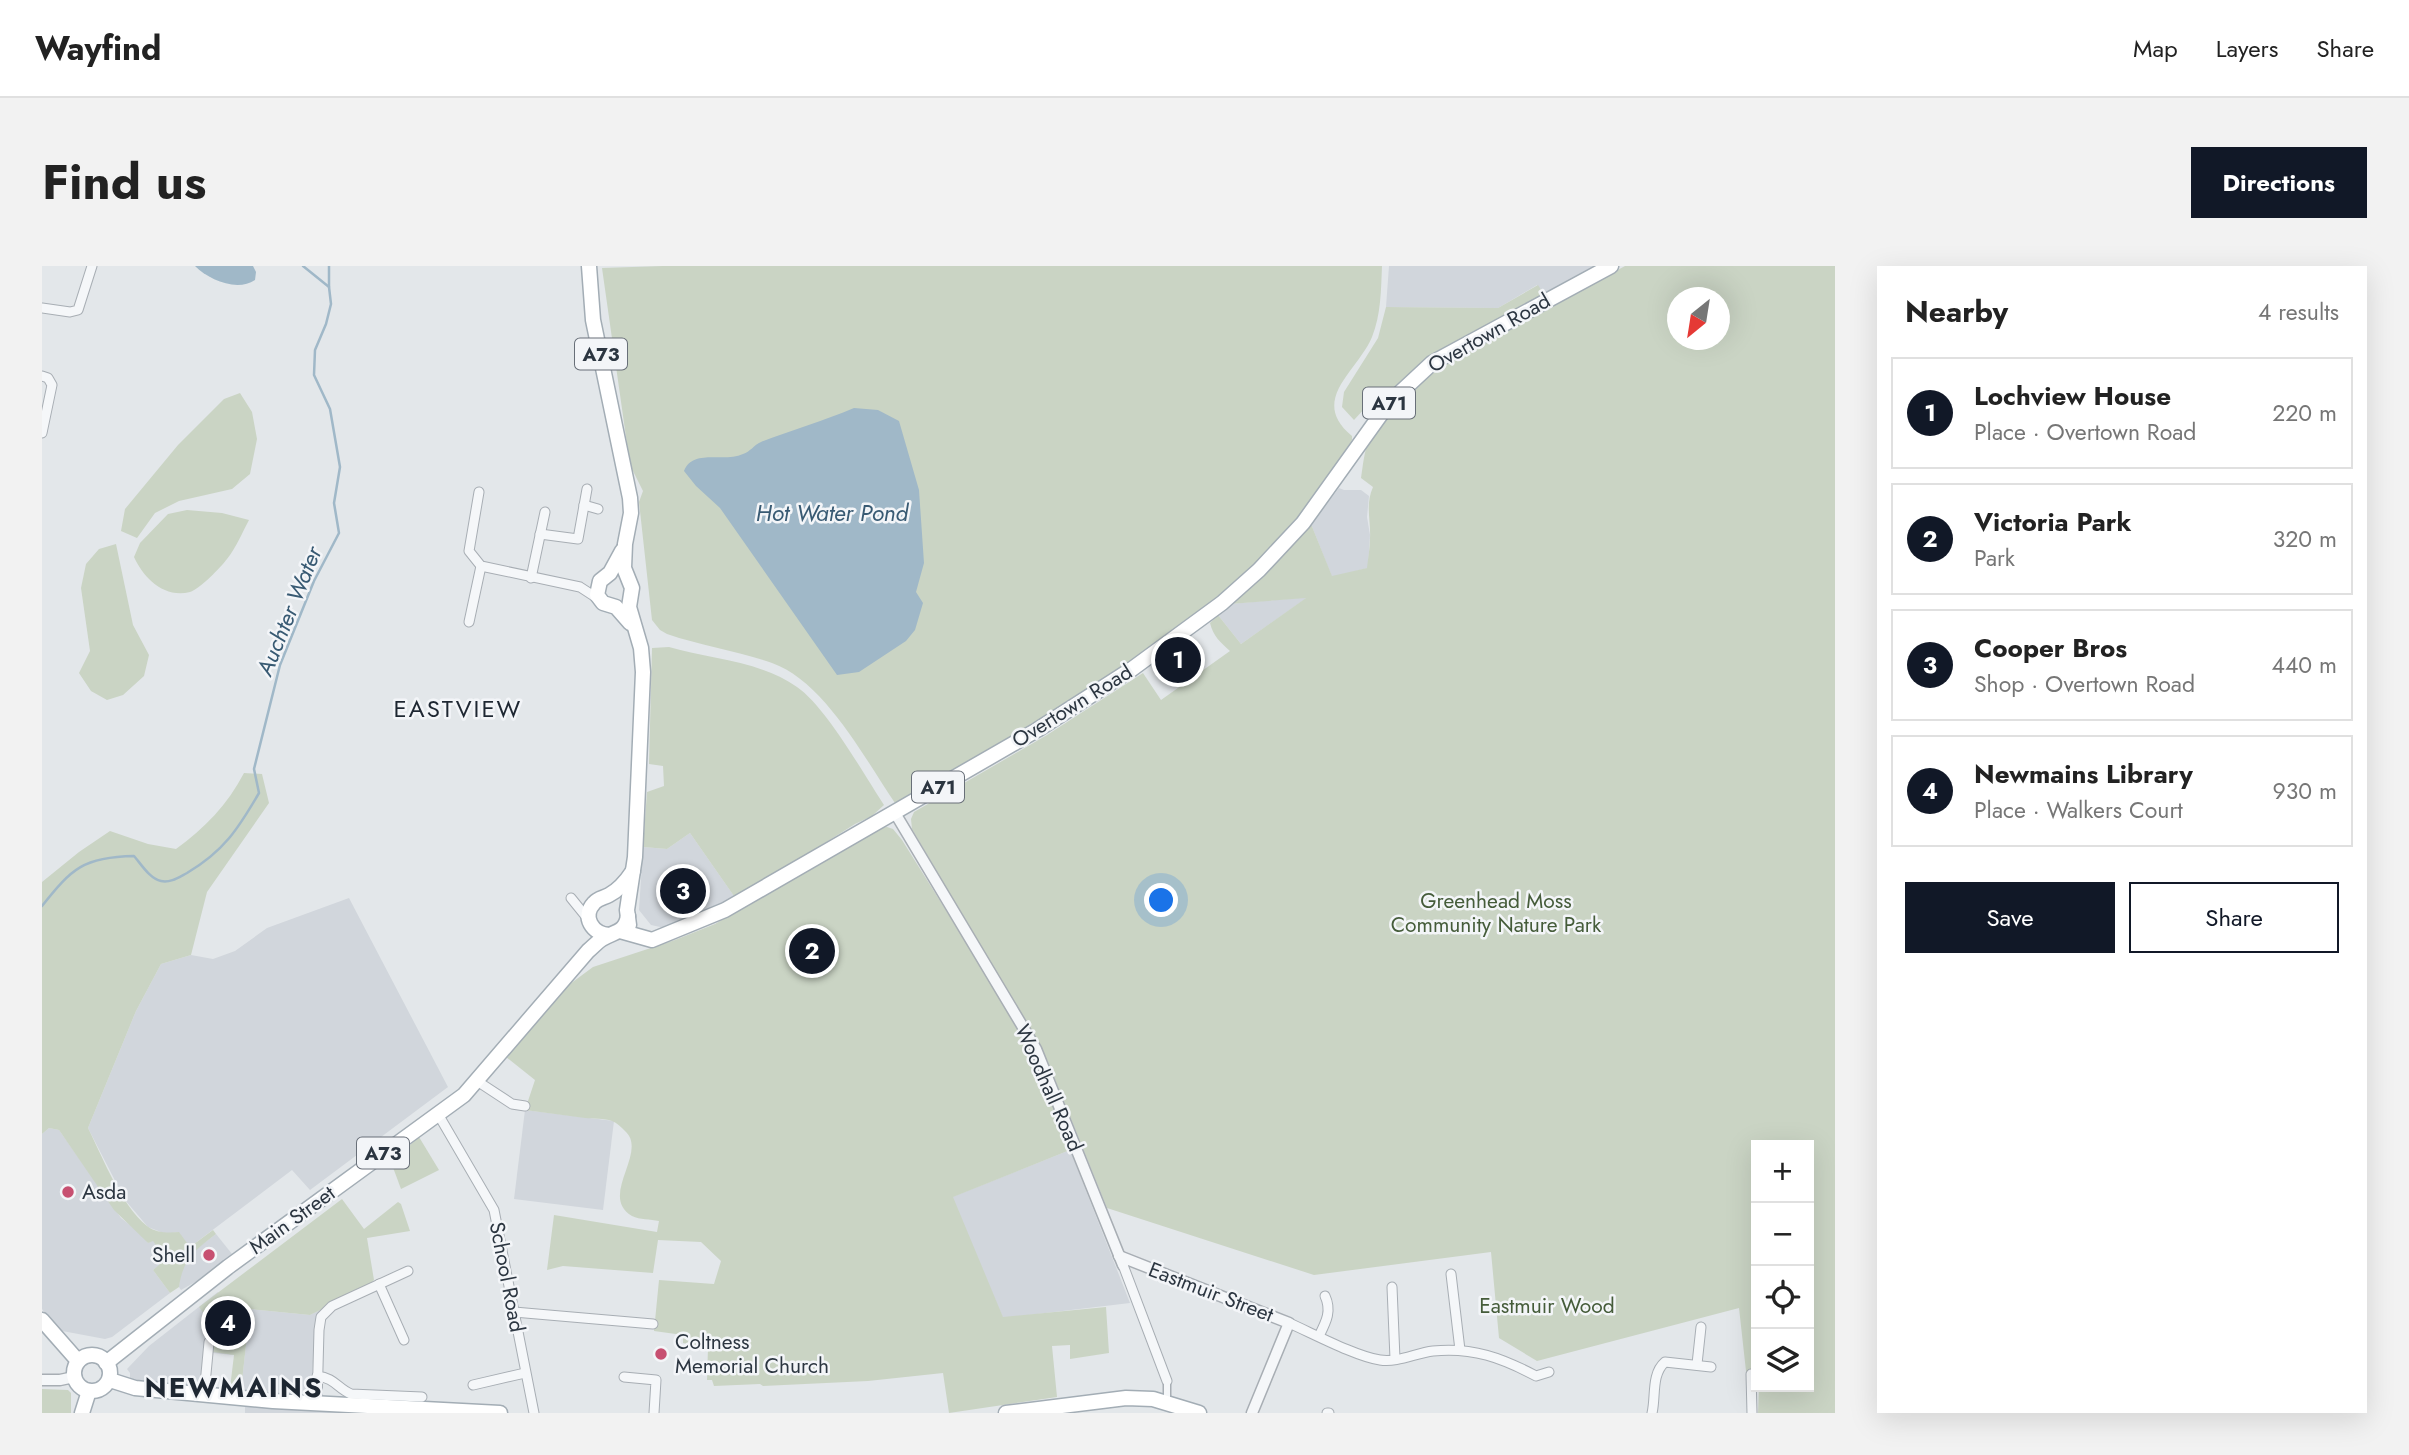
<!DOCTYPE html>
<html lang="en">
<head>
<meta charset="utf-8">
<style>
  body { margin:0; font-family:Jost,sans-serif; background:#f2f2f2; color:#222 }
  .controls { position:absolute; right:21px; bottom:21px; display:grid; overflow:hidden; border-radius:0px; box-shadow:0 7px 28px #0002 }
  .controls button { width:63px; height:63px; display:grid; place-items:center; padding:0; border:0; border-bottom:2px solid #e0e0e0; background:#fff; color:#222; font:35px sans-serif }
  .compass { position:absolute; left:1625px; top:21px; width:63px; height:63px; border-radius:50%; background:#fff; box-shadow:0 7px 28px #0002; rotate:210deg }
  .you { position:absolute; left:1120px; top:635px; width:24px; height:24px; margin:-18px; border:5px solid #fff; border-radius:50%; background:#1a73e8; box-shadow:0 0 0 10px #1a73e833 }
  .badge { display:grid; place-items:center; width:46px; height:46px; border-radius:50%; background:#111827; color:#fff; font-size:23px; font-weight:700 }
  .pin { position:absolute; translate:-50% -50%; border:4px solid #fff; box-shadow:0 2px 7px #0006 }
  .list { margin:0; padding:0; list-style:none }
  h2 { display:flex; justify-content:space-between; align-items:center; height:91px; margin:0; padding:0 28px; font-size:30px }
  h2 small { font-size:23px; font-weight:400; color:#767676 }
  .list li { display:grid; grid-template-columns:46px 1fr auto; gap:21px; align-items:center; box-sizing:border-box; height:112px; margin:0 14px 14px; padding:0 14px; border:2px solid #e0e0e0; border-radius:0px }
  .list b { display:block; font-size:26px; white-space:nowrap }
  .list p { margin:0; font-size:23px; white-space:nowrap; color:#767676 }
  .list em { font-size:23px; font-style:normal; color:#767676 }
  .actions { display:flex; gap:14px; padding:21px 28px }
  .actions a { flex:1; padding:16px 0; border:2px solid #111827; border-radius:0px; text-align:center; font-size:24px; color:#111827 }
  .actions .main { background:#111827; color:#fff }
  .icon { flex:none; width:38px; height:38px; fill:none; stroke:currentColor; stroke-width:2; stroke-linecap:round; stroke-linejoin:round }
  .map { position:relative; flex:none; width:1793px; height:1147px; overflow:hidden; border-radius:0px }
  header { display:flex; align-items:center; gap:42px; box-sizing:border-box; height:98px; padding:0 35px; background:#fff; border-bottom:2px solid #e0e0e0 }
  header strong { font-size:33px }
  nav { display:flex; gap:38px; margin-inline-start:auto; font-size:24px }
  .intro { display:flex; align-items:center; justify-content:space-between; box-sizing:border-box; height:168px; padding:0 42px }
  h1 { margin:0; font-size:49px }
  .button { padding:18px 32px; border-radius:0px; background:#111827; color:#fff; font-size:24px; font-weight:700 }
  main { display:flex; gap:42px; padding:0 42px }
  aside { flex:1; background:#fff; border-radius:0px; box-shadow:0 7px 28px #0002 }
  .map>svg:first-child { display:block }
  .built { fill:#d1d6dc }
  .green { fill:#cad4c4; fill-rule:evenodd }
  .water { fill:#a0b8c8 }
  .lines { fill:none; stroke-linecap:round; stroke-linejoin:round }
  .stream { stroke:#a0b8c8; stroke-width:2.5 }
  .pedestrian-casing { stroke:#a8aeb4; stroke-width:9 }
  .minor-casing { stroke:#a8aeb4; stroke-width:11 }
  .tertiary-casing { stroke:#a8aeb4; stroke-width:13 }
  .primary-casing { stroke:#a3adb5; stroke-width:17 }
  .pedestrian { stroke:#f5f7f9; stroke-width:6 }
  .minor { stroke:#f5f7f9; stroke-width:9 }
  .tertiary { stroke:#f5f7f9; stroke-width:10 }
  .primary { stroke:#fff; stroke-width:14 }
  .poi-dot { fill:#c75071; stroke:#f3f5f8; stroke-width:2.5 }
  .labels { text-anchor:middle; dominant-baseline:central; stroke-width:5; stroke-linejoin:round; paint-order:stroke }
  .shield { fill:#f3f5f8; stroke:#686f78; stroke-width:2 }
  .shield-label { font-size:19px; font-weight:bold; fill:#2c3641 }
  .street-label { font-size:21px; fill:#2c3641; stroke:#f3f5f8 }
  .park-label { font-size:21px; fill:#455c3a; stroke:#f3f5f8 }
  .poi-label { font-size:21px; fill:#2c3641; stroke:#f3f5f8; text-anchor:start }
  .water-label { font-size:23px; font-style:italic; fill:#385a73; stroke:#f3f5f8 }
  .quarter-label { font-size:24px; letter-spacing:2px; fill:#1e2732; stroke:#f3f5f8 }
  .district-label { font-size:28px; font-weight:bold; letter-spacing:2px; fill:#1e2732; stroke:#f3f5f8 }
</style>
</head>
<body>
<header>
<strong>Wayfind</strong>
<nav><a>Map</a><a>Layers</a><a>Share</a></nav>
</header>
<div class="intro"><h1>Find us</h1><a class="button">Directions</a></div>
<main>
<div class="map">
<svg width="1793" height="1147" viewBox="0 0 1793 1147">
  <rect width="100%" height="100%" fill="#e3e7ea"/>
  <g class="built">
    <path d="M1347 0H1560L1503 30 1495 19 1456 42 1344 41Z"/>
    <path d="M1297 222 1302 224H1319L1327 230 1325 251 1328 269 1326 302 1290 311 1269 258Z"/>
    <path d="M1266 331 1199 378 1176 349 1188 338Z"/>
    <path d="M648 567 694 633 623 662 609 659 597 644 601 581 625 583Z"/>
    <path d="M307 632 406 821 268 924 250 904 148 981 136 966 124 968 106 961 83 934 46 862 94 745 119 698 149 689 171 693 193 685 225 662Z"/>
    <path d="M483 844 572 855 561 944 472 933Z"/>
    <path d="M7 862 17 864 79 952 99 968 106 977 111 974 122 990 118 999 111 1004 128 1027 70 1071 63 1073 15 1064 0 1043V868Z"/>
    <path d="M1028 884 1088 1037 961 1052 910 931Z"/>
    <path d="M174 968 190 988 155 1015 139 1024 137 1021 138 1008 150 986Z"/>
    <path d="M176 1026 192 1089 171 1087 167 1120 88 1114V1107L85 1103 107 1080Z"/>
    <path d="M208 1043 268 1049 278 1044 274 1058 269 1122 260 1129 199 1124Z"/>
    <path d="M203 1138 358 1147H203Z"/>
  </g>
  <g class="green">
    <path d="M621 0H1340C1339 24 1339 49 1330 71 1316 105 1266 134 1310 170V174C1286 215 1257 254 1224 289 1188 326 1146 356 1104 385 1024 441 939 490 853 537 823 493 782 415 730 397 696 385 660 380 625 368L618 364 610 354 597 236 601 225 588 199 560 2Z"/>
    <path d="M1583 0H1793V1147H1716L1717 1121H1767V879H1714V1106L1704 1105 1697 1042 1495 1095 1457 1072 1449 986 1272 1009 1065 942 1006 796 870 563 869 553 872 546 1005 469 1101 407 1119 434 1188 385C1179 377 1171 370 1168 357L1176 349 1199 378 1264 332 1188 338 1237 294 1269 258 1290 310 1325 302C1326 292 1328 282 1328 272 1329 254 1323 239 1331 221L1319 212C1321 200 1322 185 1327 174 1337 148 1386 109 1410 94ZM1636 32H1678V74H1636Z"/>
    <path d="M1496 19 1503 30 1416 74 1385 93 1362 112 1340 136 1324 141 1312 154 1300 141 1302 126 1336 72 1344 41 1456 42Z"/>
    <path d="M198 127 210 146 215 173 208 208 190 223 137 235 113 247 95 272 79 265 83 243 136 179 182 133Z"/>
    <path d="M145 244 180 247 207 254C200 267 194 282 185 293 178 302 158 323 148 326 122 333 101 311 92 291L98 277 126 248Z"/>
    <path d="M74 278 91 359 107 389 102 410 81 429 65 434 49 425 37 407 48 385 39 322 44 298 57 283Z"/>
    <path d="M627 381C668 393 719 395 755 421 784 441 821 507 842 539L830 550 813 558 694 633 648 567 625 583 601 581 605 526 622 520 621 500 607 498 610 382Z"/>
    <path d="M202 507 220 508 227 537 165 626 149 689 119 698 94 745 46 862C61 892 79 939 105 960 114 967 126 967 137 966L148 981 171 964 174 968C152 985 141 993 137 1021L128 1027 111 1004 117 999 118 992 121 989 111 975 106 977 72 944 17 864 7 862 0 868V616L37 586 68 565 106 578 134 583C162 563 186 538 202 507Z"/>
    <path d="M845 561 851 563 860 574 965 742 997 803 1028 884 911 931 961 1051 1064 1041 1067 1087 1028 1093V1079L1010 1080 1015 1131 907 1147 901 1107 826 1115 721 1120 718 1118 672 1120 670 1114H665L666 1082 641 1077V1069L612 1065 617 1014 672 1018 679 995 659 976 616 974 611 1007 521 1000 505 1004 512 949 615 966 617 955C608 953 598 954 590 950 556 930 607 886 583 865 579 861 575 857 570 855 562 852 551 853 543 852 523 849 503 847 483 844L493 814 464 791 528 718 551 701 633 674 673 658 835 562Z"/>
    <path d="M377 871 397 904 359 923 349 896Z"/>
    <path d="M300 933 322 963 356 936 359 938 368 965 325 972 332 1014 326 1021 268 1049 208 1043 199 1124 188 1122 192 1089 171 1086 172 1062 157 1041Z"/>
    <path d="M0 1123 26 1124 29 1127V1147H0Z"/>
  </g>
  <g class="water">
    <path d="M153 0H211L214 6 213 14C195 26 167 14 153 0Z"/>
    <path d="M812 142 836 144 857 155 877 224 882 297 874 326 881 337 873 364 864 375 817 406 795 409 678 242 654 220 642 205C651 182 682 197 701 188 708 186 712 179 719 176 750 164 781 155 812 142Z"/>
  </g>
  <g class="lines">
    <g class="stream">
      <path d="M287 0V21"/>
      <path d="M0 640C30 602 42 591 92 590 99 598 108 613 119 615 129 617 137 611 145 607 182 585 196 563 217 527L212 503 238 399 272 315 297 267 292 237 298 201 288 143 272 109 273 84 284 58 289 38 287 21 261 0"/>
    </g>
    <g class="pedestrian-casing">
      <path id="pedestrian" d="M1125 1136V1115"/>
    </g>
    <g class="minor-casing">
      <g id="minor">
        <path d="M0 42 28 46 36 44 50 0"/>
        <path d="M0 110 6 112 10 119 0 167"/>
        <path d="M437 226 427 285 439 300 538 321 558 334"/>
        <path d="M542 239 556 243"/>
        <path d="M498 268 536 273 545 223"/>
        <path d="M489 312 503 246"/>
        <path d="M427 356 439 300"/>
        <path d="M529 632 546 653"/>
        <path d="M435 815 470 838 483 840"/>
        <path d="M396 848 452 944 492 1147"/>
        <path d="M1081 999 1125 1115"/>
        <path d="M1409 1008 1418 1084"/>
        <path d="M337 1018 362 1074"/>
        <path d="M1350 1021 1353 1093"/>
        <path d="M472 1046 611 1058"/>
        <path d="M1247 1057C1270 1067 1315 1091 1338 1094 1355 1097 1374 1087 1391 1085 1431 1081 1460 1092 1494 1110L1507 1106"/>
        <path d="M1277 1070C1284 1056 1290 1045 1283 1030"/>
        <path d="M1655 1098 1659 1061"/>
        <path d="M1709 1108 1710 1147"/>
        <path d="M275 1110C293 1112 295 1122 309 1128L380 1131"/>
        <path d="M582 1111 614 1114 612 1147"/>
        <path d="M431 1119 483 1107"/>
        <path d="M162 1129 167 1076"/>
        <path d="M275 1138 277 1064 279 1051 290 1040 366 1005"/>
        <path d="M1285 1147H1287"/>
        <path d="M1610 1147C1614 1131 1609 1108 1623 1096L1669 1101"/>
      </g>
    </g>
    <g class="tertiary-casing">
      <g id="tertiary">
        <path d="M853 547 994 783 1081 999"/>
        <path d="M1077 990 1247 1057 1210 1147"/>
        <path d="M0 1114H18L32 1111"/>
      </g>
    </g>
    <g class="primary-casing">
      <g id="primary">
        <path d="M547 0 551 54 588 232 589 247 583 278 582 302 590 322 587 341 599 382 601 406 593 591 585 644 587 659"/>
        <path d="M580 285 568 307 558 315 555 329 561 337 574 341 588 357"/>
        <path d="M578 665 610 674 683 644 995 464 1090 403 1180 337 1217 304 1261 257 1347 137 1390 97 1569 0"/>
        <path d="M567 669C551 668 539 651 552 637 556 632 562 632 567 629 577 624 585 614 591 605"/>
        <path d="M0 1054 36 1095"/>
        <circle cx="50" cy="1107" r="18"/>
        <path d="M64 1097 186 1001 422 829 546 685C551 681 555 676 560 673 573 665 583 667 586 650"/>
        <path d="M68 1114 93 1122 231 1135 458 1147"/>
        <path d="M40 1147 47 1125"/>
        <path d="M964 1147 1084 1132 1111 1133 1157 1147"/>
      </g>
    </g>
    <use href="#pedestrian" class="pedestrian"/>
    <use href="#minor" class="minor"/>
    <use href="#tertiary" class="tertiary"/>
    <use href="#primary" class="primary"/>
  </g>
  <g class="poi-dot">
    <circle cx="26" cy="926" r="7"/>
    <circle cx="167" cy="989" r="7"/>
    <circle cx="619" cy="1088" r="7"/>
  </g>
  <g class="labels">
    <g class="shield">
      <rect x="533" y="72.5" width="52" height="31" rx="5"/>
      <rect x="1321" y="121.5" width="52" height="31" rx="5"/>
      <rect x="870" y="505.5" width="52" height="31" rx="5"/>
      <rect x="315" y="871.5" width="52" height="31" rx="5"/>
    </g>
    <g class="shield-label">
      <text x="559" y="88">A73</text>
      <text x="1347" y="137">A71</text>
      <text x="896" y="521">A71</text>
      <text x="341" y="887">A73</text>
    </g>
    <g class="street-label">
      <text transform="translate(1447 67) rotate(-30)">Overtown Road</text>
      <text transform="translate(1030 440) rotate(-32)">Overtown Road</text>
      <text transform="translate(1007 822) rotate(66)">Woodhall Road</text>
      <text transform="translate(250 954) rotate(-36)">Main Street</text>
      <text transform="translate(465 1011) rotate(79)">School Road</text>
      <text transform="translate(1169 1026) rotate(21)">Eastmuir Street</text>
    </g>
    <g class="park-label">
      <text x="1454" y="635">Greenhead Moss<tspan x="1454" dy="24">Community Nature Park</tspan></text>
      <text x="1505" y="1040">Eastmuir Wood</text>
    </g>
    <g class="poi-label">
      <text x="40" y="926">Asda</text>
      <text x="153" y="989" text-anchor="end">Shell</text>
      <text x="633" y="1076">Coltness<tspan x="633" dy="24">Memorial Church</tspan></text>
    </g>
    <g class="water-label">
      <text x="790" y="247">Hot Water Pond</text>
      <text transform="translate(247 345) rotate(-68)">Auchter Water</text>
    </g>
    <g class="quarter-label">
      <text x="416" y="442">EASTVIEW</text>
    </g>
    <g class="district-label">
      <text x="192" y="1121">NEWMAINS</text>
    </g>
  </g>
</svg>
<div class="controls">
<button>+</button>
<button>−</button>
<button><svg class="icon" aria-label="locate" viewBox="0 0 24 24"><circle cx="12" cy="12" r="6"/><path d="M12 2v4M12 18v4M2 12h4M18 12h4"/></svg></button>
<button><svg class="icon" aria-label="layers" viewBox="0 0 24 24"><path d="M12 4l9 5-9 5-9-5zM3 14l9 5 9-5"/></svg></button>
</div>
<svg class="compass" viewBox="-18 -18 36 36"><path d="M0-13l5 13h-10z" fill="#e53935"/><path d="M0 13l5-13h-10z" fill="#767676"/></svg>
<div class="you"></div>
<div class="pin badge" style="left:1136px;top:394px">1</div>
<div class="pin badge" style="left:770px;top:685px">2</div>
<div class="pin badge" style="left:641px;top:625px">3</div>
<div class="pin badge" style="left:186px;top:1057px">4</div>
</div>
<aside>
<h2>Nearby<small>4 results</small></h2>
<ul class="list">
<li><span class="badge">1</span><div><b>Lochview House</b><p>Place · Overtown Road</p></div><em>220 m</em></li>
<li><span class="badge">2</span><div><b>Victoria Park</b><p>Park</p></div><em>320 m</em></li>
<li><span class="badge">3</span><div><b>Cooper Bros</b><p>Shop · Overtown Road</p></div><em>440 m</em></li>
<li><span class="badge">4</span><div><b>Newmains Library</b><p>Place · Walkers Court</p></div><em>930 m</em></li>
</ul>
<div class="actions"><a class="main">Save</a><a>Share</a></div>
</aside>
</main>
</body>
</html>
